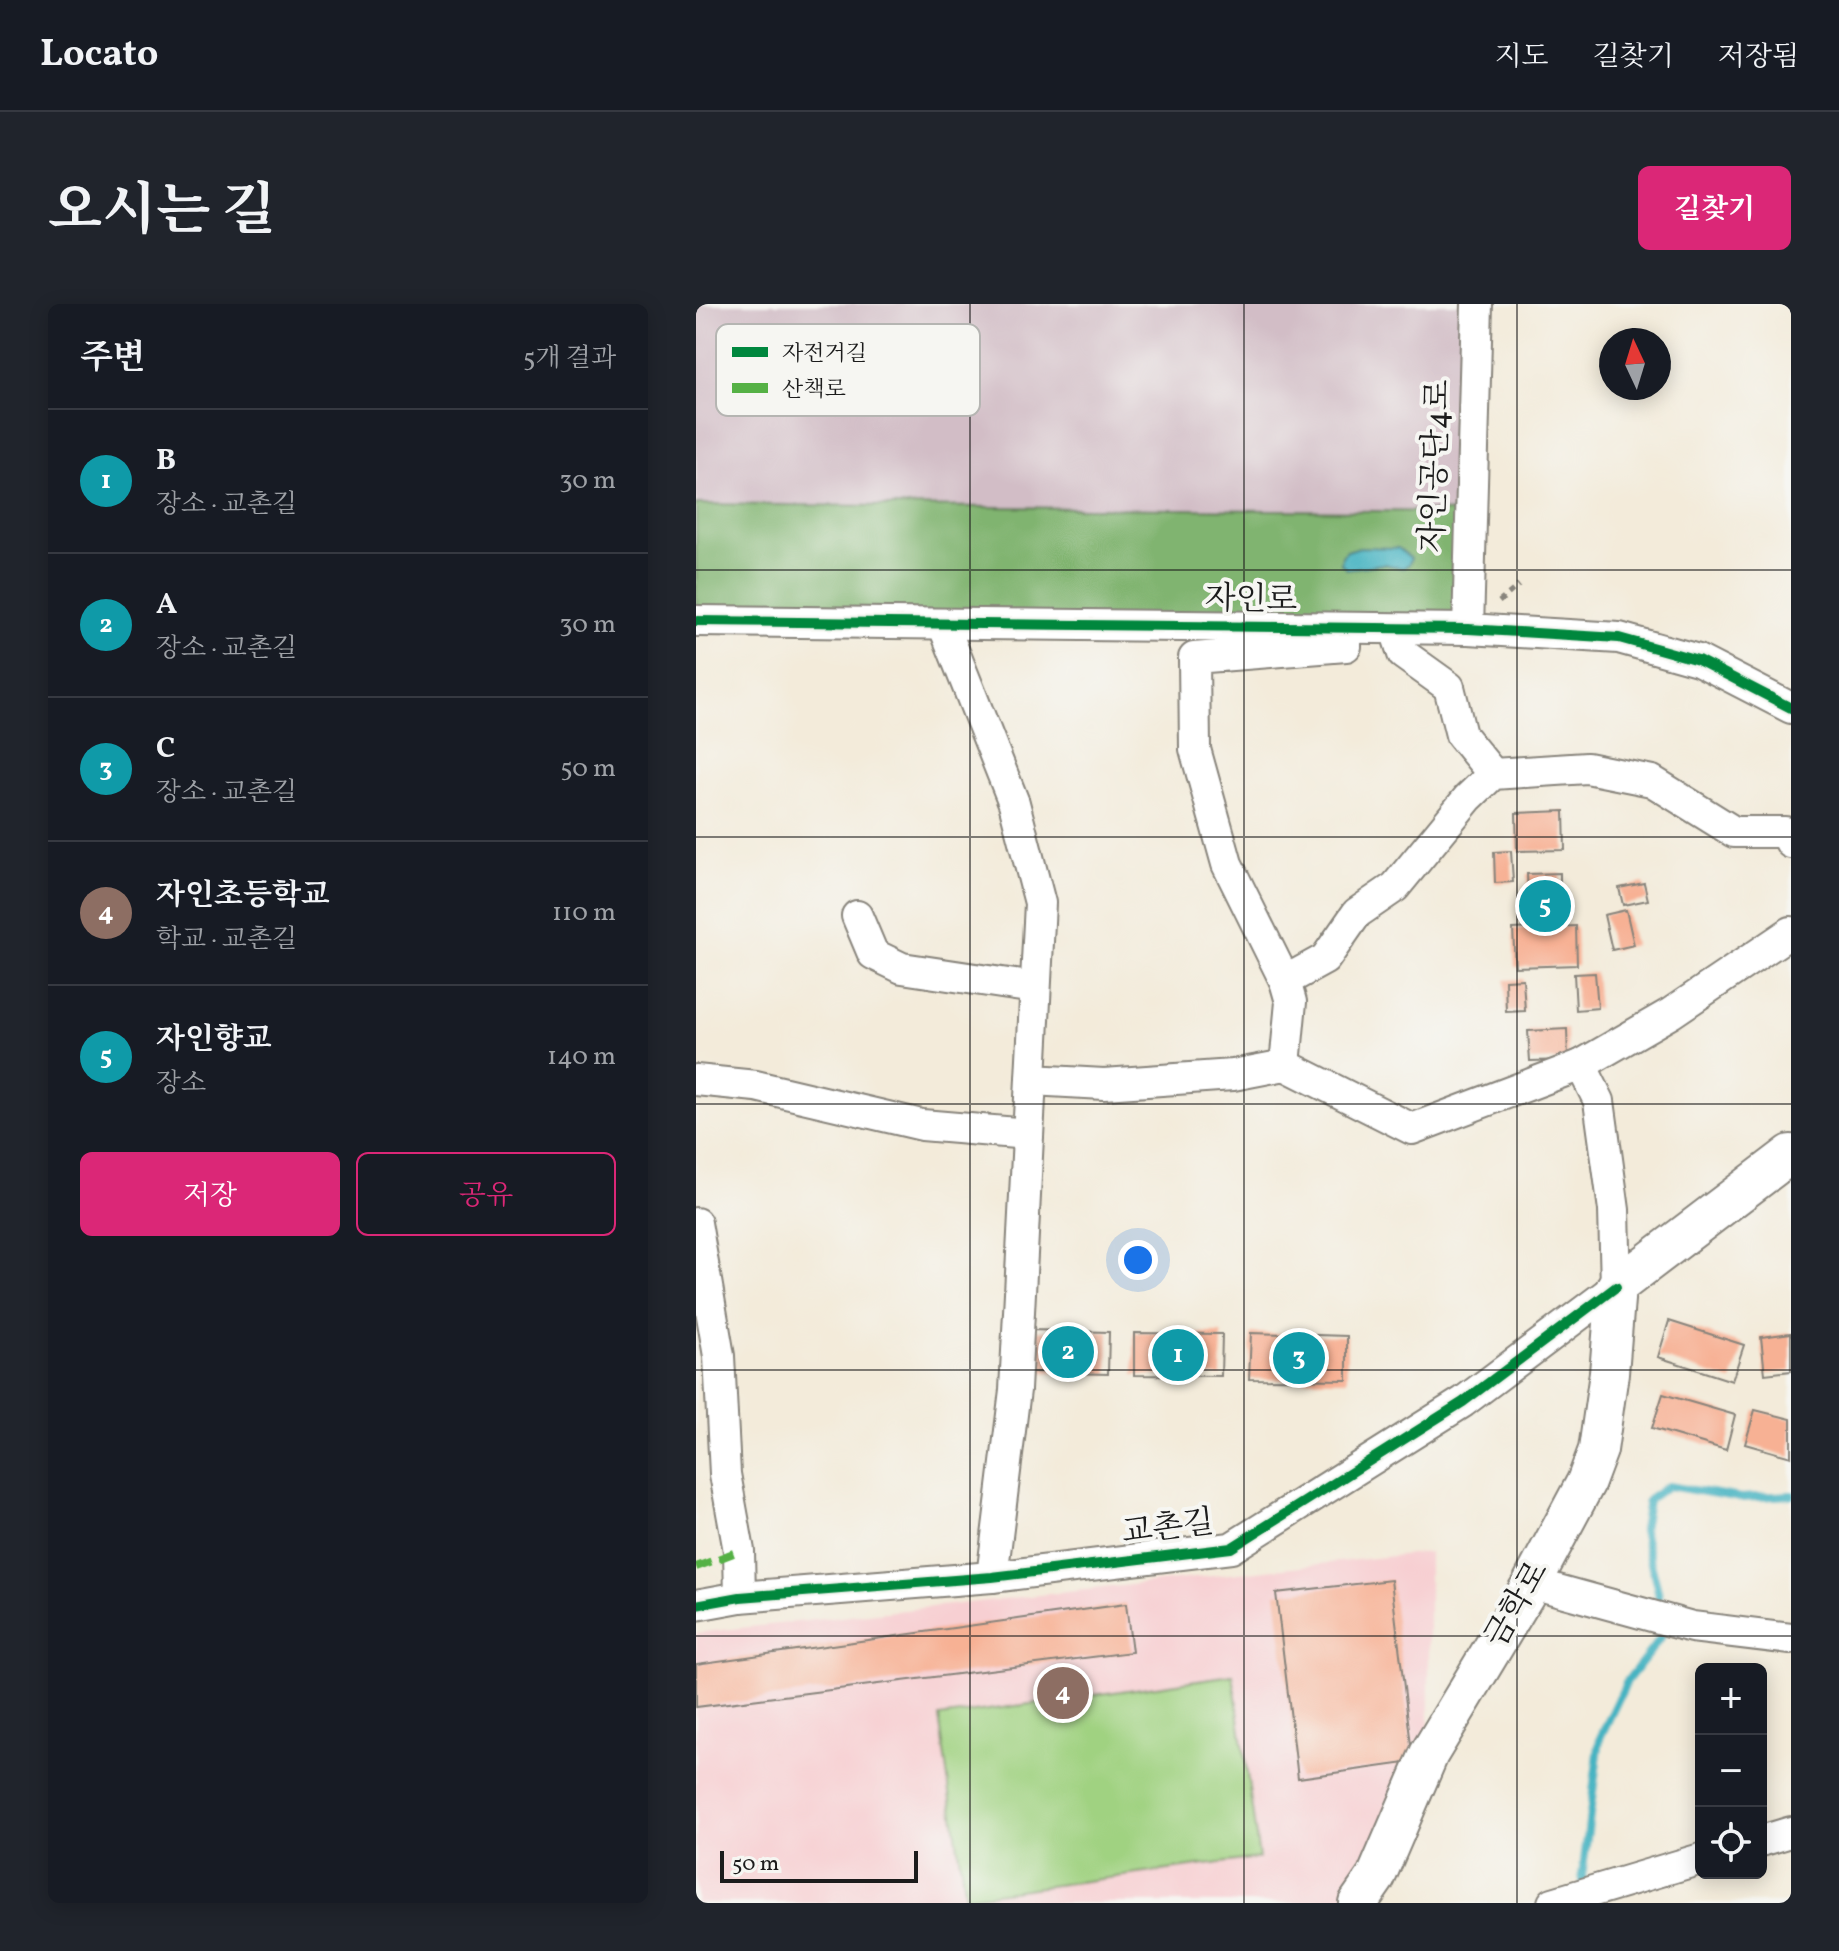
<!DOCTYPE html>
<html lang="ko">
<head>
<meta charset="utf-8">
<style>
  body { margin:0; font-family:Vollkorn,"Noto Serif KR",serif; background:#20242c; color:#f1f3f6 }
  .controls { position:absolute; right:24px; bottom:24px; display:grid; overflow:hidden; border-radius:12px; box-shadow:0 4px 20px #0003 }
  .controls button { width:72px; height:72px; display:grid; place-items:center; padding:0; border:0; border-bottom:2px solid #363941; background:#171b24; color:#f1f3f6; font:40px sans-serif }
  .compass { position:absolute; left:903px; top:24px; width:72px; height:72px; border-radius:50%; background:#171b24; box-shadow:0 4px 20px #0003; rotate:356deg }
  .scale { position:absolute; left:24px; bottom:20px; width:198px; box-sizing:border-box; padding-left:8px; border:4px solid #1c1c1c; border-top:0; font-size:22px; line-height:28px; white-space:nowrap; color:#1c1c1c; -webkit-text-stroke:6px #f6f6f2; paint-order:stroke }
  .you { position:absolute; left:442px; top:956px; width:28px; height:28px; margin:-20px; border:6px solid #fff; border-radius:50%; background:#1a73e8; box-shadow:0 0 0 12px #1a73e833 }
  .badge { display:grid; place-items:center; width:52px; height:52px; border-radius:50%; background:#db2777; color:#fff; font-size:26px; font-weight:700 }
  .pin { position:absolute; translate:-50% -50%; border:4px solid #fff; box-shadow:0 2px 8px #0006 }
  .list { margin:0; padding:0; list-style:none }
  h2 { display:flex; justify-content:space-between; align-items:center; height:104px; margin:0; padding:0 32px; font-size:34px }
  h2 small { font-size:26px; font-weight:400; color:#9ea1a6 }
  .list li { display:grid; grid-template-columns:52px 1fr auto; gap:24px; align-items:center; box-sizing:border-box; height:144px; padding:0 32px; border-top:2px solid #363941 }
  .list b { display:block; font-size:30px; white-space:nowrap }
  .list p { margin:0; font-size:26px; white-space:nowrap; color:#9ea1a6 }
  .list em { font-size:26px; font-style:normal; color:#9ea1a6 }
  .actions { display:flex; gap:16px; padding:24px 32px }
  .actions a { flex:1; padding:18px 0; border:2px solid #db2777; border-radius:12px; text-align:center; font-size:28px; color:#db2777 }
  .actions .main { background:#db2777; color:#fff }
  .icon { flex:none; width:44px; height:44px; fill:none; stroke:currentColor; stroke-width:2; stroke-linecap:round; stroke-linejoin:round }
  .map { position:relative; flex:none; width:1095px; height:1599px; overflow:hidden; border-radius:12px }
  header { display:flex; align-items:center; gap:48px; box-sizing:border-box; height:112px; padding:0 40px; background:#171b24; border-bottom:2px solid #363941 }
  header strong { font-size:38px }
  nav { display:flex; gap:44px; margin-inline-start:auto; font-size:28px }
  .intro { display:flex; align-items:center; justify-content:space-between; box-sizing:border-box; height:192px; padding:0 48px }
  h1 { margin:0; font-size:56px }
  .button { padding:20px 36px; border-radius:12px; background:#db2777; color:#fff; font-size:28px; font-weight:700 }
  main { display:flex; gap:48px; padding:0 48px }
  aside { flex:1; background:#171b24; border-radius:12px; box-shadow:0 4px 20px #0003 }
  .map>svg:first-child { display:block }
  .built { fill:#f7cfd2 }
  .industrial { fill:#d2bdc6 }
  .green { fill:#a0d281; stroke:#5e774e; stroke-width:2 }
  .forest { fill:#80b46f; stroke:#4e6846; stroke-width:2 }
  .water { fill:#46b4c2; stroke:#31686f; stroke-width:2 }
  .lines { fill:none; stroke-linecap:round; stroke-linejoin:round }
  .stream { stroke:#46b4c2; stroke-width:8 }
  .building { fill:#f7b194 }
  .minor-casing { stroke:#88847b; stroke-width:34 }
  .major-casing { stroke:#88847b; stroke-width:42 }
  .path { stroke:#88847b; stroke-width:5; stroke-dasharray:6 6; stroke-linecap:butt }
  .minor { stroke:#fff; stroke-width:30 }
  .major { stroke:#fff; stroke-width:38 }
  .quiet { stroke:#55b145; stroke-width:8; stroke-dasharray:16 8; stroke-linecap:butt }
  .cycleway-casing { stroke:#f6f6f2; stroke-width:15 }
  .cycleway { stroke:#00873e; stroke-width:10 }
  .grid { fill:none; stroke:#1c1c1c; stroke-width:2; stroke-opacity:0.55 }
  .labels { text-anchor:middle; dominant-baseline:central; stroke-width:8; stroke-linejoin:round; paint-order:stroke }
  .street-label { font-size:32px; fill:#1c1c1c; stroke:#f6f6f2 }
  .key { fill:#f6f6f2; stroke:#b5b5b2; stroke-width:2 }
  .key-label { font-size:22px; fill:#1c1c1c }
</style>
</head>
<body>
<header>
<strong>Locato</strong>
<nav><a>지도</a><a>길찾기</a><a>저장됨</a></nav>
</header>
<div class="intro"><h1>오시는 길</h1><a class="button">길찾기</a></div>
<main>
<aside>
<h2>주변<small>5개 결과</small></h2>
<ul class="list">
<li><span class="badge" style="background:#0f9aa8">1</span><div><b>B</b><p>장소 · 교촌길</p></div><em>30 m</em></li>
<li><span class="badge" style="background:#0f9aa8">2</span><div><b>A</b><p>장소 · 교촌길</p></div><em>30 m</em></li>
<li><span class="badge" style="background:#0f9aa8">3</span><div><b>C</b><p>장소 · 교촌길</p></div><em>50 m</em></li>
<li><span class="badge" style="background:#8d6e63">4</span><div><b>자인초등학교</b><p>학교 · 교촌길</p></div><em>110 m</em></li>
<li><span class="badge" style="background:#0f9aa8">5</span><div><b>자인향교</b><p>장소</p></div><em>140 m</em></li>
</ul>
<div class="actions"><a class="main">저장</a><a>공유</a></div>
</aside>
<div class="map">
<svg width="1095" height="1599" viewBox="0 0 1095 1599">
  <rect width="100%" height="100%" fill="#f6f6f2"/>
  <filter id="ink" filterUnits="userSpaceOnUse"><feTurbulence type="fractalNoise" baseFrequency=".0125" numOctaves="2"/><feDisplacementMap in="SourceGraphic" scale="16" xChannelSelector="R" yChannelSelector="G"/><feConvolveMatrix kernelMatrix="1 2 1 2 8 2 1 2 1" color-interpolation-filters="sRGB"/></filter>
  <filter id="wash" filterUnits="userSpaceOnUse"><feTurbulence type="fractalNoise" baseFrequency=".006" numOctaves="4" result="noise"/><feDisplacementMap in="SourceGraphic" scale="32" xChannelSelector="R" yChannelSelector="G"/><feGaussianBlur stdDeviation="1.8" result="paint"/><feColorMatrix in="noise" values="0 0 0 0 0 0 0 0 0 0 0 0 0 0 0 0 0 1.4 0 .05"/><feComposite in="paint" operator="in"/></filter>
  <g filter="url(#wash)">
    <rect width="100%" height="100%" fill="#f3ebda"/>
    <path class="built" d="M733 1248V1450L659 1599H0V1329Z"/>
    <path class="industrial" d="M0 0H783L777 208 0 199Z"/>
    <path class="green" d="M537 1371 563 1554 269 1593 243 1413Z"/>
    <path class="forest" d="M0 200 777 208 772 325 0 313Z"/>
    <path class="water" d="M664 243 702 244 715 254 713 260 707 264 687 260 651 265 645 260 646 252 651 247Z"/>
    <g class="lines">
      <g class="stream">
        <path d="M964 1306 962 1287 947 1226 952 1196 972 1182 1045 1194 1095 1191"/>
        <path d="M889 1583 886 1572 904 1434 931 1377 966 1332 965 1319"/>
      </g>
    </g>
    <g id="blocks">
      <g class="building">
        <path d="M868 507 869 546 821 547 820 509Z"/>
        <path d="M815 547 817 578 799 579 798 548Z"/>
        <path d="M864 569V588L832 590 831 570Z"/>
        <path d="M948 579 952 596 927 601 923 584Z"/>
        <path d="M930 606 938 641 916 646 908 611Z"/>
        <path d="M880 622 881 661 819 663 817 625Z"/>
        <path d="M899 669 902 704 880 706 878 670Z"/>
        <path d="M827 675 829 707 810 708 809 676Z"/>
        <path d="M871 725 872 756 834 757 832 727Z"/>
        <path d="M973 1017 1048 1041 1036 1077 962 1053Z"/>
        <path d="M334 1026 413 1028 412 1070 332 1068Z"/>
        <path d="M438 1029 526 1030 525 1072 438 1071Z"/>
        <path d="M555 1029 651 1032V1076L553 1075Z"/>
        <path d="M1095 1029V1067L1069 1070 1065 1033Z"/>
        <path d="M967 1090 1039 1111 1030 1146 956 1124Z"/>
        <path d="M1059 1106 1095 1115V1153L1049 1140Z"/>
        <path d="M695 1276 717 1458 602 1474 580 1289Z"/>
        <path d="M430 1300 436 1348 0 1403V1360Z"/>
      </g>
    </g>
  </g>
  <g filter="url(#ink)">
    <use href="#blocks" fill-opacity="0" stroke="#88847b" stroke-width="2"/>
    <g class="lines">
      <g class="minor-casing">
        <g id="minor">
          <path d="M0 317 772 325 923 334 1002 356 1095 404"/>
          <path d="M247 320 318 499 344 599 319 1086 296 1273"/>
          <path d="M699 325 707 350 753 383 765 431 797 470"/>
          <path d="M772 325 781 0"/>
          <path d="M161 612 177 650 206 664 339 684"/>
          <path d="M589 677 531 560 499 445 498 354 650 342"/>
          <path d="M589 761 595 698 589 677 629 655 661 609 699 583 772 494 797 470 891 464 956 477 1038 528H1089L1095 539"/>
          <path d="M0 776 60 782 226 821 332 830"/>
          <path d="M335 776 408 780 537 771 589 761 716 825 885 761 975 709 1095 628"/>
          <path d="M0 919 23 1052 29 1170 43 1247 44 1293"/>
          <path d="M836 1279 996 1323 1095 1335"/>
          <path d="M0 1301 44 1293 296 1273 535 1244 767 1098 920 983 918 906 903 797 885 761"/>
          <path d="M1065 1537 1095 1528"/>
          <path d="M857 1599 1005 1555"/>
        </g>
      </g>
      <g class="major-casing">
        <path id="major" d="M662 1599 680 1573 733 1450 836 1279 890 1178 902 1146 913 1069 920 983 1095 850"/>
      </g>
      <path class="path" d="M803 298 823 281"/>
      <use href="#minor" class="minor"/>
      <use href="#major" class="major"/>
      <path class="quiet" d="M0 1263 43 1247"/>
      <g class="cycleway-casing">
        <g id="cycleway">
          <path d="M0 317 772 325 923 334 1002 356 1095 404"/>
          <path d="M0 1301 44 1293 296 1273 535 1244 767 1098 920 983"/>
        </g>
      </g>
      <use href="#cycleway" class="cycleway"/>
    </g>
  </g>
  <path class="grid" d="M274 0V1599M548 0V1599M821 0V1599M0 266H1095M0 533H1095M0 800H1095M0 1066H1095M0 1332H1095"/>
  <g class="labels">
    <g class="street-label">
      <text transform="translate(741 162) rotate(-88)">자인공단4로</text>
      <text transform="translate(555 297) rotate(1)">자인로</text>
      <text transform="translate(472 1225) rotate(-7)">교촌길</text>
      <text transform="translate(822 1301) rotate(-60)">금학로</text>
    </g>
  </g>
  <rect x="20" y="20" width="264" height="92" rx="12" class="key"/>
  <rect x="36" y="43" width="36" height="10" fill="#00873e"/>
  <rect x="36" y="79" width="36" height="10" fill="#55b145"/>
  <g class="key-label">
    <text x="86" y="56">자전거길</text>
    <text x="86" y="92">산책로</text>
  </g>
</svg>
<div class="controls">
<button>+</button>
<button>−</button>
<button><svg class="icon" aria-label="locate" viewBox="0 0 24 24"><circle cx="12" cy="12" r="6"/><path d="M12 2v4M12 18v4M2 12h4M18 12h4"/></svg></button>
</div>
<svg class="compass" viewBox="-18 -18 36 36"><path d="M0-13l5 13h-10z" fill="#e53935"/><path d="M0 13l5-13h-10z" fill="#9ea1a6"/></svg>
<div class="scale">50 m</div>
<div class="you"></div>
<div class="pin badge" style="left:482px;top:1051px;background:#0f9aa8">1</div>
<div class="pin badge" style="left:372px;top:1048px;background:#0f9aa8">2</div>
<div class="pin badge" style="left:603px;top:1054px;background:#0f9aa8">3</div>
<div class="pin badge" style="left:367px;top:1389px;background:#8d6e63">4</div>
<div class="pin badge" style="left:849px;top:602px;background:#0f9aa8">5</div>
</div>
</main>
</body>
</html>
